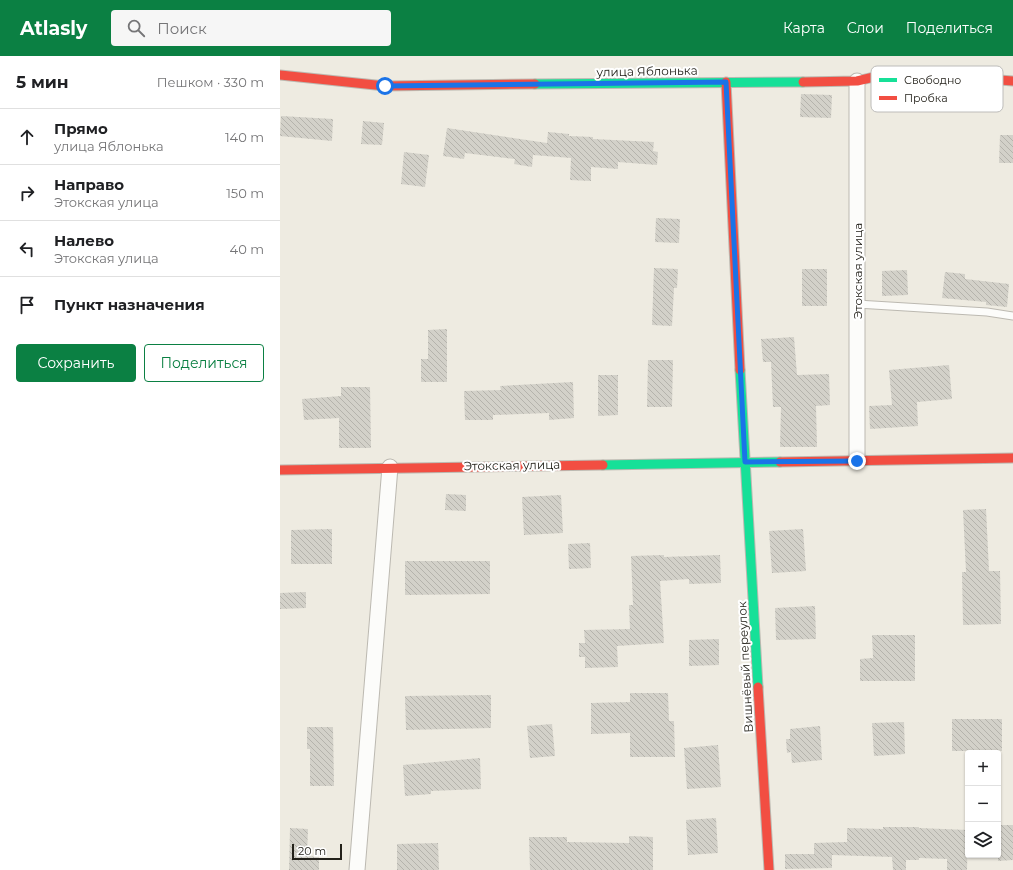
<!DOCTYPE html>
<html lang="ru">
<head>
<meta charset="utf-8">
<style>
  body { margin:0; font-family:Montserrat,sans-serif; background:#f6f6f6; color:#202124 }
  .controls { position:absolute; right:12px; bottom:12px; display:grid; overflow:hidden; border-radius:4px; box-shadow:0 1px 3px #0004 }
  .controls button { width:36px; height:36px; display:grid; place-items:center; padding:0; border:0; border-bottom:1px solid #e0e0e0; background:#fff; color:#202124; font:20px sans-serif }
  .scale { position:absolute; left:12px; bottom:10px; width:50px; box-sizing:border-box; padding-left:4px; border:2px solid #23211a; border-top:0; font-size:11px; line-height:14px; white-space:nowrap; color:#23211a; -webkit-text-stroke:3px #fff; paint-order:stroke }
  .stop { position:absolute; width:12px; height:12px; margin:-9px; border:3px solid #1a73e8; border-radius:50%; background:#fff }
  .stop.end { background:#1a73e8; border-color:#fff; box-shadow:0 1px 4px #0008 }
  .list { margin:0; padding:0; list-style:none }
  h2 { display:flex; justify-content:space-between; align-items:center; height:52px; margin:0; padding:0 16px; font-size:17px }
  h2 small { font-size:13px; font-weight:400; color:#757577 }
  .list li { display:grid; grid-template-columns:26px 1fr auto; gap:12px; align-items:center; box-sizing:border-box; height:56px; padding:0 16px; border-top:1px solid #e0e0e0 }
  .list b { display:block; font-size:15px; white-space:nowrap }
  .list p { margin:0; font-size:13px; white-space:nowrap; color:#757577 }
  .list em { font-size:13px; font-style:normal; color:#757577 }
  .actions { display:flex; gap:8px; padding:12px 16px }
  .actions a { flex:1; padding:9px 0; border:1px solid #0b8043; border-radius:4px; text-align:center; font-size:14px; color:#0b8043 }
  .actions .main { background:#0b8043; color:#fff }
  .icon { flex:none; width:22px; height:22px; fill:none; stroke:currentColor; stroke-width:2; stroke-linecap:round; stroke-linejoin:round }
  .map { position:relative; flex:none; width:733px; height:814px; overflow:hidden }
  header { display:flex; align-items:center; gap:24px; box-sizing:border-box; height:56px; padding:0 20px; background:#0b8043; color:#fff }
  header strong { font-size:19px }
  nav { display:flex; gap:22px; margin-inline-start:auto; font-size:14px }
  .search { width:280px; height:36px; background:#f6f6f6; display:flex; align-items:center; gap:10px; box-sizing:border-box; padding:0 14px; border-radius:4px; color:#757577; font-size:15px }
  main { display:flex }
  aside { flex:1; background:#fff }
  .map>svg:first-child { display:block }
  .building { fill:url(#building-back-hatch) }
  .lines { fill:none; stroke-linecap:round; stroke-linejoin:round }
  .lane-casing { stroke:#bcb9b1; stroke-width:9 }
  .street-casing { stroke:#bcb9b1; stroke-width:17 }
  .fast-casing { stroke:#bcb9b1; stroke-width:11 }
  .jam-casing { stroke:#bcb9b1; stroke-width:11 }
  .lane { stroke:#fcfcfa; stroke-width:7 }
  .street { stroke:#fcfcfa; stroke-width:15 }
  .fast { stroke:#16e098; stroke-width:9 }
  .jam { stroke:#f24e42; stroke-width:9 }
  .route { stroke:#1a73e8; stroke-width:5 }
  .labels { text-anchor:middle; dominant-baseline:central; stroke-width:4; stroke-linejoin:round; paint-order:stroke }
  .street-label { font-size:12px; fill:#23211a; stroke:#fff }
  .key { fill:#fff; stroke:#bdbcba; stroke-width:1 }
  .key-label { font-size:11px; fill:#23211a }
</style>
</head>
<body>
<header>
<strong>Atlasly</strong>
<div class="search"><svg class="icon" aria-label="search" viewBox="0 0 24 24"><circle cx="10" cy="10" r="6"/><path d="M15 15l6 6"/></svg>Поиск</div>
<nav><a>Карта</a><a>Слои</a><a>Поделиться</a></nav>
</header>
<main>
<aside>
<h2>5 мин<small>Пешком · 330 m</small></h2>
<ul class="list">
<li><svg class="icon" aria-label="ahead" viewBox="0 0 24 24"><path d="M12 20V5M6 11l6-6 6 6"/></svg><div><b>Прямо</b><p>улица Яблонька</p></div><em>140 m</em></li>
<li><svg class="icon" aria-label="right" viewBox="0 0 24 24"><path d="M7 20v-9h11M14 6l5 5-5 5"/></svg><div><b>Направо</b><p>Этокская улица</p></div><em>150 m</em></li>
<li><svg class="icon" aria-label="left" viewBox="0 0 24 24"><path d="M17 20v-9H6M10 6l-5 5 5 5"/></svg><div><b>Налево</b><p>Этокская улица</p></div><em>40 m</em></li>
<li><svg class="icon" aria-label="arrive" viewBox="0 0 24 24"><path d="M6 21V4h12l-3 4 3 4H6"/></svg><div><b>Пункт назначения</b></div></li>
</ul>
<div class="actions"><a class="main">Сохранить</a><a>Поделиться</a></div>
</aside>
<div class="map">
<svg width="733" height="814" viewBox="0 0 733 814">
  <defs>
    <pattern id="building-back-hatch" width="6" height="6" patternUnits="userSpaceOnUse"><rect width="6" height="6" fill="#d3d1c9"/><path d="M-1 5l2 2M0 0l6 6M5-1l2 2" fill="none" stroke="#b5b3ac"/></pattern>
  </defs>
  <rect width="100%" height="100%" fill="#eeebe1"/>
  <g class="building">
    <path d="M521 38 552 39 551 62 520 61Z"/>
    <path d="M1 60 53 63 52 85 0 80Z"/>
    <path d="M83 65 104 67 102 89 81 88Z"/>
    <path d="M167 72 267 87 268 76 289 78V80L313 81V83L374 86 373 95 378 96 377 109 338 106V113L311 111V125L290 124 291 102 253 99 252 111 234 108 235 103 185 97 184 103 163 100Z"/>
    <path d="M720 79H733V107H719Z"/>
    <path d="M124 96 149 99 145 131 121 128Z"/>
    <path d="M376 162 400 163 399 187 375 186Z"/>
    <path d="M374 212 398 213 397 232H394L392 270 372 269Z"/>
    <rect x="522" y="213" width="25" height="37"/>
    <path d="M627 214 628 239 602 240V215Z"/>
    <path d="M665 216 685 218V223L729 228 727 251 706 249V246L662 242Z"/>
    <path d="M167 273V326H141V303H148V274Z"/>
    <path d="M514 281 517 319 549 318 550 349 536 350 537 391H500L501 351H493L491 306H483L481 283Z"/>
    <path d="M368 304H393L392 351H367Z"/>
    <path d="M669 309 672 343 637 346 638 370 590 373 589 350 612 349 609 314Z"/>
    <path d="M318 319H338V359L318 360Z"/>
    <path d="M293 326 294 362 269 364V357L213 359V364H185L184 335 221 334 220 330Z"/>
    <path d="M61 331H90L91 392H59V362L24 364 22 343 61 340Z"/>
    <path d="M166 438 186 439V455L165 454Z"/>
    <path d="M281 439 283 477 244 479 242 441Z"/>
    <path d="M706 453 709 515H720L721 568 683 569 682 516H686L683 454Z"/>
    <path d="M52 473V508H11V474Z"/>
    <path d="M523 473 526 515 492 517 489 475Z"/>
    <path d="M310 487 311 512 289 513 288 488Z"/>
    <path d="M384 499V501L440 499 441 527 409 528V523L380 525 384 587 337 590 338 611 305 612V601H299V587H305L304 574 350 573 349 549H353L351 500Z"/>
    <path d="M125 505H210V538L125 539Z"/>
    <path d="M26 536V552L0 553V537Z"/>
    <path d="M535 550 536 583 496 584 495 552Z"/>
    <path d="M592 579H635V625H580V603L593 602Z"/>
    <path d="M439 583V609L409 610V584Z"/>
    <path d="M350 637H388L389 665H394L395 701H350V677L311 678V647L350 646Z"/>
    <path d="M211 639V672L126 674 125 640Z"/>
    <rect x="672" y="663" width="50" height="32"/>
    <path d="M624 666 625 698 594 700 592 667Z"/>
    <path d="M272 668 275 700 250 702 247 670Z"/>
    <path d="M540 670 542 704 512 707 511 696 507 697 506 683H510V673Z"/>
    <path d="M27 671H53L54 730H30V693H27Z"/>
    <path d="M438 689 441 731 407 733 404 692Z"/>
    <path d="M200 702 201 733 151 735V738L125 740 123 709Z"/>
    <path d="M436 762 438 797 408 799 406 764Z"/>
    <path d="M718 769H733V804L718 805Z"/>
    <path d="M603 771H639V772L688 774 687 814H667V803L639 802V804H626V814H613L612 801 552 799V812L505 813V798H534V787L567 786V772L603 773Z"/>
    <path d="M10 772 28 773 27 800 39 801V814H9Z"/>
    <path d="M349 780 373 781V814H250L249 781H287V786L349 787Z"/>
    <path d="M158 787 159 814H117V788Z"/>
  </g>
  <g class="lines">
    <g class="lane-casing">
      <path id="lane" d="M577 248 707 256 733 260"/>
    </g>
    <g class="street-casing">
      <g id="street">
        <path d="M577 405V25"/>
        <path d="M77 814 110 411"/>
      </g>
    </g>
    <g class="fast-casing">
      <g id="fast">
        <path d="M255 28 523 26"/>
        <path d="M460 314 478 631"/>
        <path d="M323 409 500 406"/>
      </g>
    </g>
    <g class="jam-casing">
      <g id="jam">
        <path d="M0 19 105 30 255 28"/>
        <path d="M446 26 460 314"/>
        <path d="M523 26 577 25 615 16 733 25"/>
        <path d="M500 406 733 402"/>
        <path d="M0 414 323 409"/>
        <path d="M478 631 489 814"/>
      </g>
    </g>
    <use href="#lane" class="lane"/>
    <use href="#street" class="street"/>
    <use href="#fast" class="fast"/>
    <use href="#jam" class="jam"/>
  </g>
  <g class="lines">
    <path class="route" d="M105 30 446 26 465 406 577 405"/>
  </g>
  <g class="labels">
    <g class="street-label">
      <text transform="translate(367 15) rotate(-1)">улица Яблонька</text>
      <text transform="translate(577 215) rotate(-90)">Этокская улица</text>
      <text transform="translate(232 409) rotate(-1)">Этокская улица</text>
      <text transform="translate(465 611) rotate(-93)">Вишнёвый переулок</text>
    </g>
  </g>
  <rect x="591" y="10" width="132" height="46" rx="6" class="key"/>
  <rect x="599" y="22" width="18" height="4" fill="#16e098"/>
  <rect x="599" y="40" width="18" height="4" fill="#f24e42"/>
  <g class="key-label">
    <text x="624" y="28">Свободно</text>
    <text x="624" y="46">Пробка</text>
  </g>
</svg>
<div class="controls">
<button>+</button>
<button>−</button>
<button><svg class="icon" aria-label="layers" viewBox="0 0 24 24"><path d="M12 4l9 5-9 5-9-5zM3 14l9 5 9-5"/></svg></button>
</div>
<div class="scale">20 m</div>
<div class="stop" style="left:105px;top:30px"></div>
<div class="stop end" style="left:577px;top:405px"></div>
</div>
</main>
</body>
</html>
